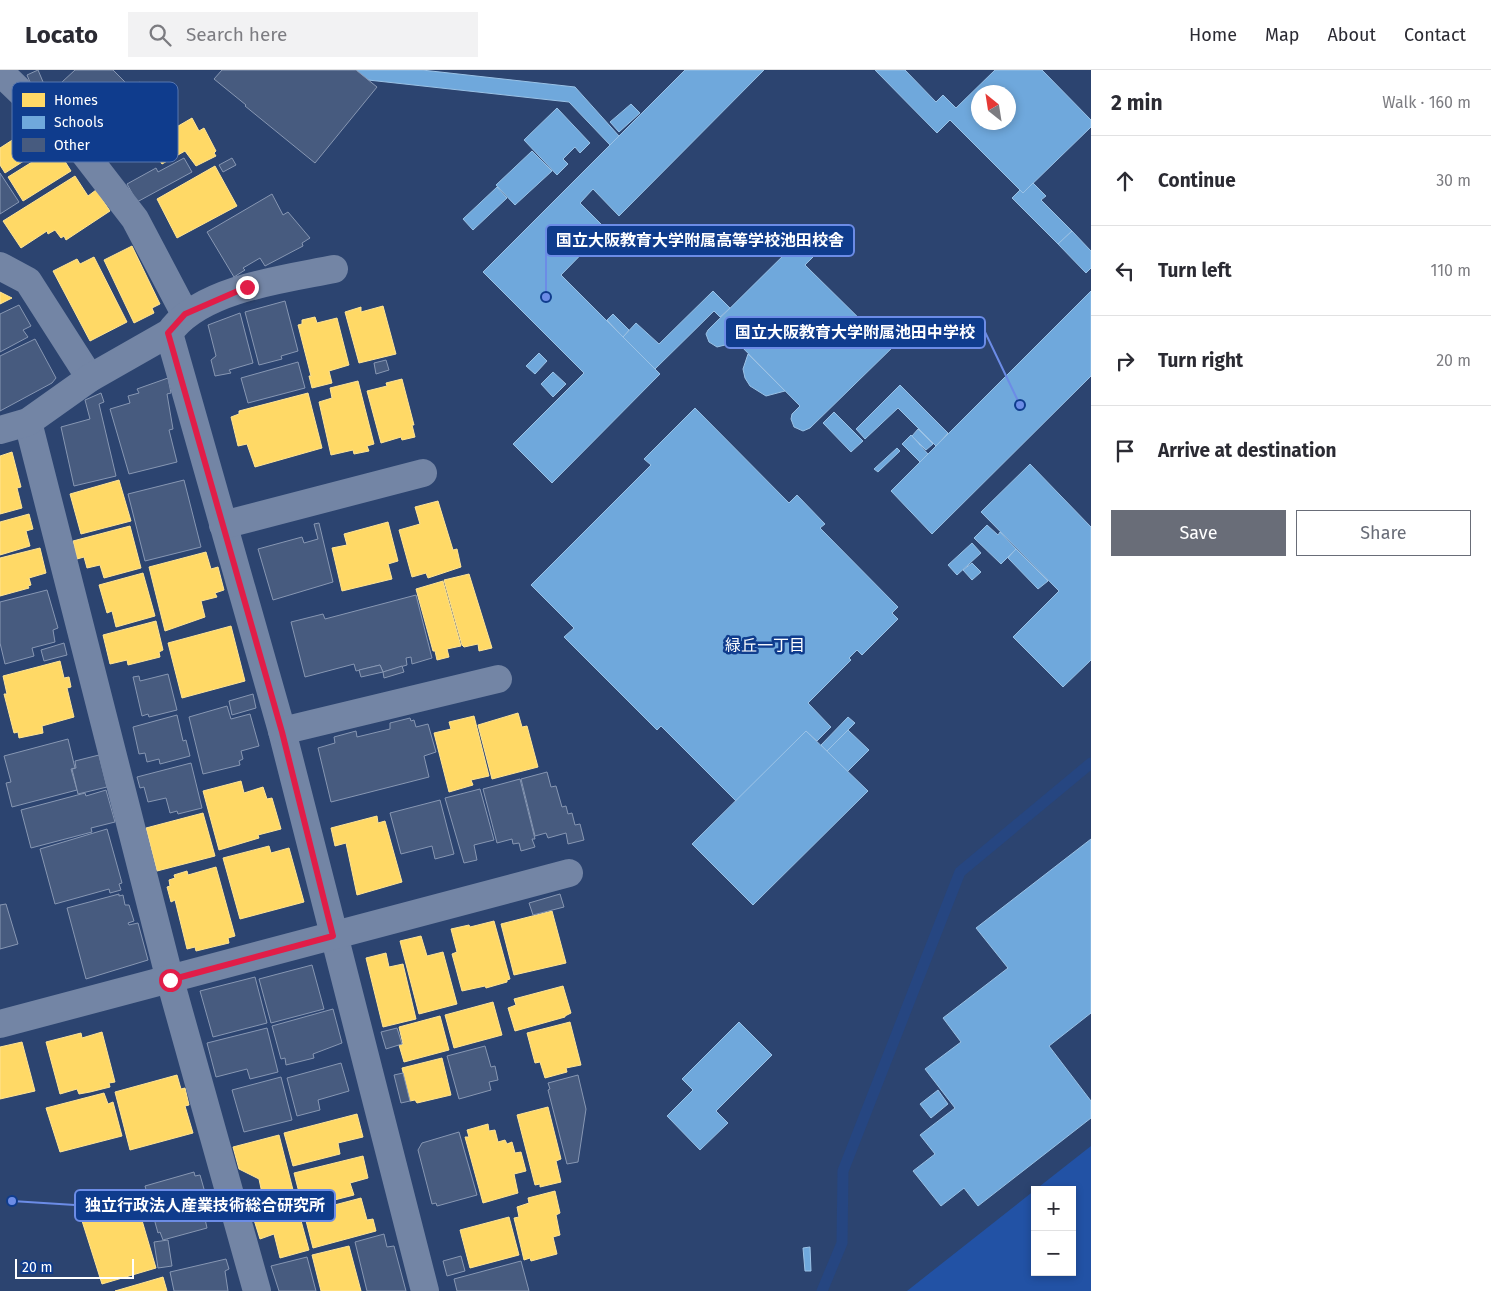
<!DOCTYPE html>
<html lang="en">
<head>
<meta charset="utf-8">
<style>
  body { margin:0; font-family:"Fira Sans","Noto Sans JP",sans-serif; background:#f2f2f3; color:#2b2b33 }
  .controls { position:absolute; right:15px; bottom:15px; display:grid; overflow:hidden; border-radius:0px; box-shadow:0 2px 8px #0003 }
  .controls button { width:45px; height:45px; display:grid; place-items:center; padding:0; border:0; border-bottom:1px solid #e1e1e2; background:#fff; color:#2b2b33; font:25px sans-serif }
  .compass { position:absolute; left:971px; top:15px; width:45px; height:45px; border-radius:50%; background:#fff; box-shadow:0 2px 8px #0003; rotate:330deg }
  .scale { position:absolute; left:15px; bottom:12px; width:119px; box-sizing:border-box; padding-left:5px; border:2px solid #fff; border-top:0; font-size:14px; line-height:18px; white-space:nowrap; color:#fff; -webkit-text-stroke:4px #0f3c8d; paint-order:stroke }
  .stop { position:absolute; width:15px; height:15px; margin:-11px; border:4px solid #e11d48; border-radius:50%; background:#fff }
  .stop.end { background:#e11d48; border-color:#fff; box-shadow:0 1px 5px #0008 }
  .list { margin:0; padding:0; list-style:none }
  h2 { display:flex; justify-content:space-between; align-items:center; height:65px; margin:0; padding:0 20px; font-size:21px }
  h2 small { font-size:16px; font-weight:400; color:#7c7c81 }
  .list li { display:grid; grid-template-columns:32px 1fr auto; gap:15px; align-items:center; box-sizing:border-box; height:90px; padding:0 20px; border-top:1px solid #e1e1e2 }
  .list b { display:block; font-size:19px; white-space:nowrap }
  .list em { font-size:16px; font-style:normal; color:#7c7c81 }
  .actions { display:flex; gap:10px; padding:15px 20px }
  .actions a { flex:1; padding:11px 0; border:1px solid #696d78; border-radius:0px; text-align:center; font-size:18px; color:#696d78 }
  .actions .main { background:#696d78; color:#fff }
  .icon { flex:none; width:28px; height:28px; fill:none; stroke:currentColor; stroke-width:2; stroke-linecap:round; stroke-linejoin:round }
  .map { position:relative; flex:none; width:1091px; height:1221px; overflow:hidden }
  header { display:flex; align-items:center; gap:30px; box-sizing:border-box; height:70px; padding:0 25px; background:#fff; border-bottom:1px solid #e1e1e2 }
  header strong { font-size:24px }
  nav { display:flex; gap:28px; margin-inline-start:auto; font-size:18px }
  .search { width:350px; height:45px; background:#f2f2f3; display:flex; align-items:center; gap:12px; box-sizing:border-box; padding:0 18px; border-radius:0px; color:#7c7c81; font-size:19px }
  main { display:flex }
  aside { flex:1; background:#fff }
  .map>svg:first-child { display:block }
  .green { fill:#2252a5 }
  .homes { fill:#ffd966; stroke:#ffe494 }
  .schools { fill:#6fa8dc; stroke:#9ac2e6; fill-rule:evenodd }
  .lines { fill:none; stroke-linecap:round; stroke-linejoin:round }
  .stream { stroke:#264681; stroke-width:11 }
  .building { fill:#475b7f; stroke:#8797b3 }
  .minor { stroke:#7385a5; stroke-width:28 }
  .route { stroke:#e11d48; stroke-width:6 }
  .labels { text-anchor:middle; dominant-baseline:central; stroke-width:5; stroke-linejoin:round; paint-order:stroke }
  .neighbourhood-label { font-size:16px; fill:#fff; stroke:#0f3c8d }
  .key { fill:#0f3c8d; stroke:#5776af; stroke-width:1 }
  .key-label { font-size:14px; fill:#fff }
  .leader { fill:none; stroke:#6c8ce6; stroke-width:2 }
  .callout-dot { fill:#6c8ce6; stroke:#0f3c8d; stroke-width:2 }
  .callout { fill:#0f3c8d; stroke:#6c8ce6; stroke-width:2 }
  .callout-label { font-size:16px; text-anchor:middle; font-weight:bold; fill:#fff }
</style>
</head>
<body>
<header>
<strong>Locato</strong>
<div class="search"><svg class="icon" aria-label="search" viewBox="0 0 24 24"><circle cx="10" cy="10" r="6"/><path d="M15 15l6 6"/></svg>Search here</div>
<nav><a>Home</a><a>Map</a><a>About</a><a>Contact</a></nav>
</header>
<main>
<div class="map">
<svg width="1091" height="1221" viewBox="0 0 1091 1221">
  <rect width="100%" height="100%" fill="#2c4470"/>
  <path class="green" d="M1091 1076V1221H907L1035 1120V1202H1072V1120H1035Z"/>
  <g class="homes">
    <path d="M192 48 199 61 204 58 216 81 214 83 216 86 196 96 185 81 162 94 157 86 148 89 142 77Z"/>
    <path d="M34 56 43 69 47 67 52 73 5 103 0 95V78Z"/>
    <path d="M56 77 71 101 23 131 8 107Z"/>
    <path d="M215 96 237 136 177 168 157 129Z"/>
    <path d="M75 106 88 126 96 120 110 141 66 170 64 166 61 168 55 160 48 164 47 161 21 178 3 151Z"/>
    <path d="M132 176 160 234 152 238 154 243 134 253 104 190Z"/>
    <path d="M94 187 127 252 90 271 53 201 77 189 80 194Z"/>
    <path d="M0 222 12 228 0 234Z"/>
    <path d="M383 236 396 284 359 293 345 242 361 237V242Z"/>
    <path d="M315 247 317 253 337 248 349 295 329 301 332 313 312 318 309 306H311L298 255 302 254V250Z"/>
    <path d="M402 309 414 355H412L415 367 402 370 401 367 381 373 367 321 387 316 386 313Z"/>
    <path d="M358 311 374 374 367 376 369 381 354 384 353 380 331 385 319 332 332 328 330 318Z"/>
    <path d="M308 323 322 378 255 397 247 374 238 376 231 347 239 344V341Z"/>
    <path d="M12 382 21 417 17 418 22 438 0 444V386Z"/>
    <path d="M119 410 131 451 81 464 70 424Z"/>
    <path d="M438 431 453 480 457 479 461 497 428 508 426 503 412 507 399 460 420 454 415 437Z"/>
    <path d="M29 444 33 459 26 461 30 476 0 485V452Z"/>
    <path d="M388 452 398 491 388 494 392 509 342 521 332 478 347 475 344 464Z"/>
    <path d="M130 456 141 498 104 508 100 495 87 498 84 487 77 489 73 471Z"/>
    <path d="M40 478 46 503 29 508 31 515 28 516 29 518 0 526V488Z"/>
    <path d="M206 482 211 499 218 497 224 520 215 523 217 527 201 531 205 547 165 561 149 497Z"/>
    <path d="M143 503 155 546 116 557 112 541 107 543 99 515Z"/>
    <path d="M469 504 492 578 479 581 478 574 464 577 462 575 444 510Z"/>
    <path d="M443 511 461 576 447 579 449 587 437 590 435 581H433L416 519Z"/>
    <path d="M156 551 163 580 159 582 160 587 128 595 127 590 110 594 103 565Z"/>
    <path d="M231 556 245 611 182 628 168 573Z"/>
    <path d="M60 591 64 608 69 607 71 617 67 618 74 647 42 656 43 663 19 668 18 662 14 663 4 624H7L3 606Z"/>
    <path d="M518 643 522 657 527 656 538 697 492 709 478 655Z"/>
    <path d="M474 646 489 706 471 710 473 715 449 722 434 663 451 659 449 652Z"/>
    <path d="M241 711 244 723 263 717 267 729 272 728 281 759 258 765 259 768 219 780 203 721Z"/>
    <path d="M203 743 215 786 157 801 146 758Z"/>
    <path d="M377 746 378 753 385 751 402 812 357 825 346 773 335 776 331 758Z"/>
    <path d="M269 776 271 783 289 778 304 832 240 849 223 788Z"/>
    <path d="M216 797 235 866 228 868 229 873 196 881 195 877 187 879 175 830 171 832 167 817 170 816 169 810 175 808 174 805 187 801 188 805Z"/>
    <path d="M552 841 566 893 514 905 501 854Z"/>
    <path d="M494 851 510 909 507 910V912L486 918 485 916 462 921 452 884 457 882 451 859 469 855 470 857Z"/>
    <path d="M421 866 427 886 443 882 457 934 419 944 400 871Z"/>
    <path d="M386 883 389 897 403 894 416 949 383 957 366 888Z"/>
    <path d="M563 916 571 943 565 946V947L515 961 508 938 516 935 514 929Z"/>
    <path d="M493 932 502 965 454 978 445 945Z"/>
    <path d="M440 946 449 980 404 992 399 975 403 974 399 957Z"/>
    <path d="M570 952 581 995 566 998 567 1002 545 1008 540 992 535 993 527 963Z"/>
    <path d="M102 962 115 1012 109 1013 110 1017 90 1022 79 1024 77 1019 60 1024 46 972 81 963 82 968Z"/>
    <path d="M22 972 35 1021 0 1029V977Z"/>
    <path d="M442 988 451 1025 417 1033 415 1030 410 1031 402 998Z"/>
    <path d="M177 1005 181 1019 185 1018 189 1035 185 1036 193 1063 130 1080 115 1022Z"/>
    <path d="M104 1023 108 1034 113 1032 122 1066 60 1082 46 1038Z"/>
    <path d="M548 1037 561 1089 556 1091 561 1112 540 1117V1114L535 1115 517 1045Z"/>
    <path d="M357 1044 363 1067 338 1073 340 1084 293 1096 284 1063Z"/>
    <path d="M488 1054 489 1061 495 1060 498 1072 505 1070 507 1074 512 1072 515 1083 521 1082 526 1101 514 1104 518 1123 483 1133 465 1067H469L467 1060Z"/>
    <path d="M279 1065 293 1120 263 1128 259 1109 239 1099 233 1077Z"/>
    <path d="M363 1086 368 1108 350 1113 354 1125 303 1138 294 1103Z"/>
    <path d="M555 1121 560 1143 556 1145 560 1165 553 1167 557 1184 531 1191 530 1188 524 1190 514 1148 519 1147 517 1137 529 1133 528 1128Z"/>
    <path d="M110 1125 111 1130 124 1127 126 1133 136 1130 156 1198 102 1214 77 1135Z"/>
    <path d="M294 1125 309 1180 280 1188 274 1164 260 1169 250 1137Z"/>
    <path d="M361 1128 367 1150 373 1149 376 1161 313 1178 304 1143Z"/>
    <path d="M509 1147 519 1185 470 1198 460 1160Z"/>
    <path d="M349 1176 361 1221H321L312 1185Z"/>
    <path d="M163 1207 167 1221H115Z"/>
  </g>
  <g class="schools">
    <path d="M356 0H422L575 17 619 66 610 75 569 32 368 10Z"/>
    <path d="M685 0H764L619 146 593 119 580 133 606 159 561 205 660 304 552 413 513 374 584 303 483 202Z"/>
    <path d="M875 0H905L936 32 943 25 956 38 995 0H1042L1091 50V57L1023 123 950 50 937 63ZM978 22H1008V52H978Z"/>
    <path d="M631 34 640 43 619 62 610 52Z"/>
    <path d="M557 38 590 73 580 83 575 77 563 89 568 94 557 105 524 70Z"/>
    <path d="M532 81 552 101 515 135 496 115Z"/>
    <path d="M1033 113 1046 126 1041 130 1072 161 1058 174 1012 128 1020 120 1023 123Z"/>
    <path d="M497 117 507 128 473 160 463 149Z"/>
    <path d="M1072 161 1091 181V198L1086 203 1058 174Z"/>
    <path d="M799 170 807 171 814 179V186L805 195 874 263 881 256 888 255 895 258 899 268 897 273 810 358 803 361 794 357 791 349 792 344 800 336 733 268 725 275 717 277 709 272 706 264 708 260Z"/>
    <path d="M713 221 730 238 720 247 714 241 655 299 623 267 636 253 659 274Z"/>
    <path d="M1091 221V306L932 464 891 421Z"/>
    <path d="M613 244 629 260 623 267 607 250Z"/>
    <path d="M539 283 547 291 535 304 526 296Z"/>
    <path d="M748 284 785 321 766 326 750 316 745 308 743 299Z"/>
    <path d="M553 302 566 314 553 327 541 314Z"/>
    <path d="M900 315 948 363 936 376 898 338 865 369 856 359Z"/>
    <path d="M695 338 789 433 797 425 825 454 820 458 898 537 892 543 898 549 862 585 857 580 849 588 851 590 808 633 831 657 817 671 806 661 736 731 661 656 657 660 564 567 574 558 531 515 651 395 644 389Z"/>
    <path d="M834 342 863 371 851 382 823 353Z"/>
    <path d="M918 359 933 374 926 380 912 366Z"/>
    <path d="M911 365 928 384 920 392 902 374Z"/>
    <path d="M897 378 900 381 878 402 874 399Z"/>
    <path d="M1030 394 1091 457V590L1063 617 1013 567 1059 521 981 442Z"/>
    <path d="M987 455 998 465 1000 462 1016 479 1001 494 974 468Z"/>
    <path d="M972 473 981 483 957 505 948 495Z"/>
    <path d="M1016 479 1048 511 1038 519 1008 488Z"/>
    <path d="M972 493 981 502 972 510 963 500Z"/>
    <path d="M848 647 855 653 827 681 821 675Z"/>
    <path d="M848 660 869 680 847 702 827 681Z"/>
    <path d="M806 661 868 721 753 835 692 774Z"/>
    <path d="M1091 769V943L1049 976 1091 1031V1048L978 1136 964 1118 941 1136 913 1101 935 1084 920 1065 955 1038 925 999 961 972 943 948 1008 898 976 858Z"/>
    <path d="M739 952 772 985 716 1041 728 1053 700 1080 667 1046 693 1020 682 1009Z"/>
    <path d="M938 1020 948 1034 931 1048 920 1034Z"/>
    <path d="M810 1177 811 1201H805L803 1178Z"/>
  </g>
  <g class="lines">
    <path class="stream" d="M822 1221 842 1173 843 1101 960 802 1091 693"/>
  </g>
  <g class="building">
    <path d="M38 0 46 19 35 24 27 5Z"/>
    <path d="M75 0H113L126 13 81 54 54 27 65 16 62 12Z"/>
    <path d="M222 0H356L377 17 315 93 245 36 246 35 214 9Z"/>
    <path d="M139 12 151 20 145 28 134 20Z"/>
    <path d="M184 88 192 102 137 132 127 114 156 98 158 102Z"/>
    <path d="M232 88 236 95 223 102 219 95Z"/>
    <path d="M0 103 19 132 0 144Z"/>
    <path d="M272 124 283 145 288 142 310 168 302 173 303 176 265 196 260 188 243 198 245 200 234 207 207 162Z"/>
    <path d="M285 231 298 281 281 286 282 289 259 295 245 242Z"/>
    <path d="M19 235 31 256 23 260 28 267 0 282V244Z"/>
    <path d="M240 243 253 293 229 300 231 303 215 306 211 290 216 286 208 255Z"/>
    <path d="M35 269 56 308 52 313 0 341V286Z"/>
    <path d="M386 290 389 300 376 304 374 293Z"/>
    <path d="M298 292 305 318 248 333 241 308Z"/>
    <path d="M168 308 171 323 167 324 173 359 169 360 177 392 129 404 110 339 130 333 128 326 139 323 137 319Z"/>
    <path d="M101 323 104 332 99 334 116 406 74 416 61 357 90 349 85 330Z"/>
    <path d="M184 410 201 477 145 491 128 424Z"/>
    <path d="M319 453 333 512 273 530 258 479 302 467 304 473 318 469 314 454Z"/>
    <path d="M47 520 58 558 53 560 55 572 32 578 34 586 5 594 0 573V532Z"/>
    <path d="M416 525 432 588 412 594 411 587 406 588 407 595 383 602 380 595 356 601 354 594 305 607 291 552 323 544 325 549Z"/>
    <path d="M64 573 67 585 44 591 41 580Z"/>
    <path d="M380 595 383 602 361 607 359 600Z"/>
    <path d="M402 596 404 602 384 608 383 602Z"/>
    <path d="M168 604 177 640 149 647 148 644 142 646 133 607 139 606 140 611Z"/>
    <path d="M253 624 256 638 232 645 229 631Z"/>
    <path d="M227 636 231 649 250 644 259 676 241 681 243 689 239 691 240 695 203 704 189 647Z"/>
    <path d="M177 645 183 671 186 670 190 686 160 694 159 689 147 692 145 683 139 684 133 657Z"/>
    <path d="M410 648 411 651 414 650 416 657 428 654 436 682 424 686 429 707 331 732 318 678 335 673 334 667 356 661 357 667 390 659V653Z"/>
    <path d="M68 669 75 698 71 699 77 720 12 737 6 713 11 712 4 686Z"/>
    <path d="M99 685 107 717 78 724 72 699 76 698 75 691Z"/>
    <path d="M191 693 202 738 178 744 177 741 170 743 166 728 148 732 144 717 140 718 137 707Z"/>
    <path d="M547 702 551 717 556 716 562 737 566 736 568 744 572 743 575 755 580 754 584 770 568 774 566 763 548 768 546 763 535 766 521 709Z"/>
    <path d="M520 709 535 769H532L535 777 521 781 519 773 513 774 512 769 497 773 483 719Z"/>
    <path d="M480 719 494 770 474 775 477 790 464 793 445 728Z"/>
    <path d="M106 720 115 752 91 758 92 762 31 778 21 740 85 723 86 726Z"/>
    <path d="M440 730 454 784 435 789 432 776 401 784 390 743Z"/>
    <path d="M107 759 122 813 119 814 121 820 110 823 109 819 55 834 40 779Z"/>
    <path d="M119 824V826L123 825 125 835H129L134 851 128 853 129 855 138 853 148 890 86 909 67 838Z"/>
    <path d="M560 824 564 837 533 845 529 833Z"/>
    <path d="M6 834 18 874 0 879V835Z"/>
    <path d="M312 895 324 939 271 953 259 909Z"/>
    <path d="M255 907 267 953 213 967 200 921Z"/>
    <path d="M333 939 342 973 313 984 314 988 286 995 285 988 281 989 272 956Z"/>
    <path d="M267 958 278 1002 250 1009 247 999 216 1007 207 973Z"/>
    <path d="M397 958 402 974 386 979 381 962Z"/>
    <path d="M485 976 491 997 495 996 498 1010 489 1012 491 1020 459 1029 447 986Z"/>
    <path d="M341 993 349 1021 318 1030 320 1040 297 1046 287 1008Z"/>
    <path d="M403 1003 410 1031 401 1033 394 1005Z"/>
    <path d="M578 1005 586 1039 578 1092 567 1094 548 1020 550 1019 548 1013Z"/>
    <path d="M281 1007 292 1050 244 1062 232 1020Z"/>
    <path d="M459 1062 477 1125 437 1136 436 1133 432 1134 418 1080 422 1073Z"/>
    <path d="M194 1102 195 1106 200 1105 212 1147 205 1149 207 1158 163 1170 160 1162 158 1163 145 1116Z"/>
    <path d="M384 1164 387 1177 394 1176 406 1221H367L355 1172Z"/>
    <path d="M168 1170 172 1196 158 1198 154 1172Z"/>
    <path d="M461 1186 465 1201 447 1206 443 1191Z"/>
    <path d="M307 1187 316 1221H279L271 1196Z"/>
    <path d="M226 1189 229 1199 225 1201 228 1221H174L170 1202Z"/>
    <path d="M521 1191 529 1221H457L454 1209Z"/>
  </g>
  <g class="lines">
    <g class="minor">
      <path d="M0 2 84 83 135 149 185 244"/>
      <path d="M0 196 28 211 90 308"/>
      <path d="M173 258C207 218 285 209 334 199"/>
      <path d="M28 352 170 910 257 1221"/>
      <path d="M0 360 28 352 90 308 169 263 282 661 425 1221"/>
      <path d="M223 455 423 403"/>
      <path d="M282 661 498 609"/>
      <path d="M0 954 569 803"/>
    </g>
  </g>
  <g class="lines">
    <path class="route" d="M170 910 333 866 282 662 168 263 185 244 247 217"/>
  </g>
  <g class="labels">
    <g class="neighbourhood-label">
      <text x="765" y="575">緑丘一丁目</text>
    </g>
  </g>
  <rect x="12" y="12" width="166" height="80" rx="8" class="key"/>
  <rect x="22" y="23" width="23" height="14" fill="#ffd966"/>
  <rect x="22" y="46" width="23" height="13" fill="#6fa8dc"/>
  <rect x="22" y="68" width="23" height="14" fill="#475b7f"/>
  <g class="key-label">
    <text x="54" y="35">Homes</text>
    <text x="54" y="57">Schools</text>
    <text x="54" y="80">Other</text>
  </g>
  <path class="leader" d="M546 227L546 170M1020 335L985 262M12 1131L75 1135"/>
  <g class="callout-dot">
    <circle cx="546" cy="227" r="5"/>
    <circle cx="1020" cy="335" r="5"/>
    <circle cx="12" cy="1131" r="5"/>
  </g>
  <g class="callout">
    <rect x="546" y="155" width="308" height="31" rx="5"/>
    <rect x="725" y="247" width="260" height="31" rx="5"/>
    <rect x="75" y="1120" width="260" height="31" rx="5"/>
  </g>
  <g class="callout-label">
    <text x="700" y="176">国立大阪教育大学附属高等学校池田校舎</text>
    <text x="855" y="268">国立大阪教育大学附属池田中学校</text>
    <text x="205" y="1141">独立行政法人産業技術総合研究所</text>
  </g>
</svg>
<div class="controls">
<button>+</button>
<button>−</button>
</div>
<svg class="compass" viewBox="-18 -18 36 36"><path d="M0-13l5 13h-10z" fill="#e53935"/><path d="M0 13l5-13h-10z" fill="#7c7c81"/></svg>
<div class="scale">20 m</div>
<div class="stop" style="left:170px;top:910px"></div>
<div class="stop end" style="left:247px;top:217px"></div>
</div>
<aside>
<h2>2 min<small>Walk · 160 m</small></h2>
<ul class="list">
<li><svg class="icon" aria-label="ahead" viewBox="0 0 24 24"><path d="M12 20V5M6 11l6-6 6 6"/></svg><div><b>Continue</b></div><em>30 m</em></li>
<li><svg class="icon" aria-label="left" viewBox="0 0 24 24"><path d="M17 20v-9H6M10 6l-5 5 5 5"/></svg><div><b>Turn left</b></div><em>110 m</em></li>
<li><svg class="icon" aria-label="right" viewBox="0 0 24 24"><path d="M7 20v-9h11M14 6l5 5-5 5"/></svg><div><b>Turn right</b></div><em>20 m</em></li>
<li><svg class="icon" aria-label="arrive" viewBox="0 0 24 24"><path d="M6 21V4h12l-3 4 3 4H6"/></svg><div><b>Arrive at destination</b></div></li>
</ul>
<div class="actions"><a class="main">Save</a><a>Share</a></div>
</aside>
</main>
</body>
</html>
